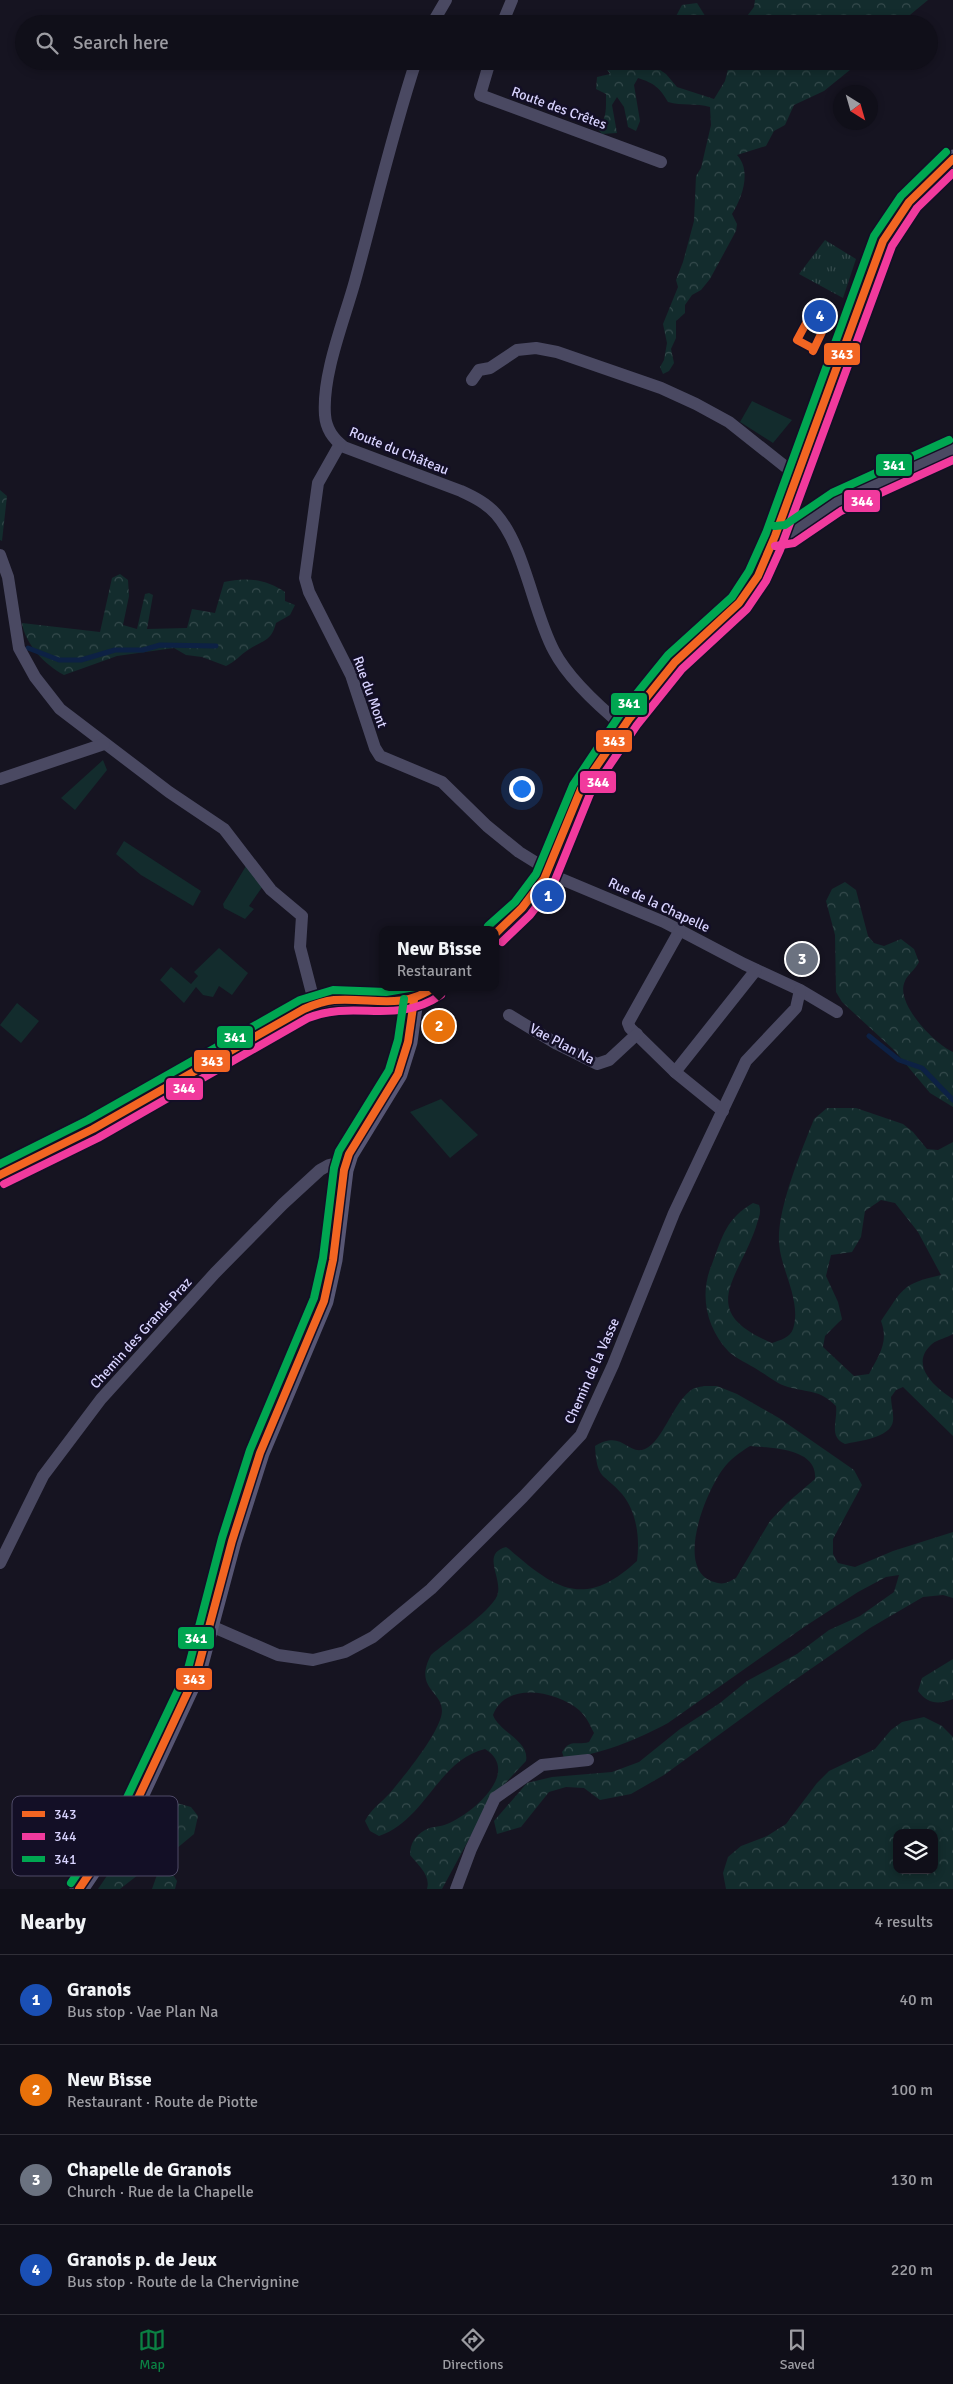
<!DOCTYPE html>
<html lang="en">
<head>
<meta charset="utf-8">
<style>
  body { margin:0; font-family:Signika,sans-serif; background:#1e1d26; color:#f1f3f6 }
  .controls { position:absolute; right:15px; bottom:15px; display:grid; overflow:hidden; border-radius:10px; box-shadow:0 2px 8px #0003 }
  .controls button { width:45px; height:45px; display:grid; place-items:center; padding:0; border:0; border-bottom:1px solid #302f38; background:#100f19; color:#f1f3f6; font:25px sans-serif }
  .compass { position:absolute; left:833px; top:85px; width:45px; height:45px; border-radius:50%; background:#100f19; box-shadow:0 2px 8px #0003; rotate:143deg }
  .you { position:absolute; left:521px; top:788px; width:18px; height:18px; margin:-12px; border:4px solid #fff; border-radius:50%; background:#1a73e8; box-shadow:0 0 0 8px #1a73e833 }
  .badge { display:grid; place-items:center; width:32px; height:32px; border-radius:50%; background:#0b8043; color:#fff; font-size:16px; font-weight:700 }
  .pin { position:absolute; translate:-50% -50%; border:2px solid #fff; box-shadow:0 1px 5px #0006 }
  .popup { position:absolute; left:379px; top:926px; width:120px; height:65px; box-sizing:border-box; display:grid; place-content:center; border-radius:10px; background:#100f19; filter:drop-shadow(0 1px 4px #0005); font-size:16px; white-space:nowrap; color:#9c9ca2 }
  .popup b { font-size:19px; color:#f1f3f6 }
  .popup::after { content:''; position:absolute; left:50%; top:100%; margin-left:-10px; border:10px solid transparent; border-top-color:#100f19 }
  .list { margin:0; padding:0; list-style:none }
  h2 { display:flex; justify-content:space-between; align-items:center; height:65px; margin:0; padding:0 20px; font-size:21px }
  h2 small { font-size:16px; font-weight:400; color:#9c9ca2 }
  .list li { display:grid; grid-template-columns:32px 1fr auto; gap:15px; align-items:center; box-sizing:border-box; height:90px; padding:0 20px; border-top:1px solid #302f38 }
  .list b { display:block; font-size:19px; white-space:nowrap }
  .list p { margin:0; font-size:16px; white-space:nowrap; color:#9c9ca2 }
  .list em { font-size:16px; font-style:normal; color:#9c9ca2 }
  .icon { flex:none; width:28px; height:28px; fill:none; stroke:currentColor; stroke-width:2; stroke-linecap:round; stroke-linejoin:round }
  .map { position:relative; flex:none; width:953px; height:1889px; overflow:hidden }
  .search { position:absolute; background:#100f19; box-shadow:0 2px 8px #0003; left:15px; right:15px; top:15px; height:55px; display:flex; align-items:center; gap:12px; box-sizing:border-box; padding:0 18px; border-radius:28px; color:#9c9ca2; font-size:19px }
  .sheet { height:425px; background:#100f19 }
  nav { display:flex; justify-content:space-around; align-items:center; box-sizing:border-box; height:70px; border-top:1px solid #302f38; background:#100f19; font-size:14px; color:#9c9ca2 }
  nav a { display:grid; justify-items:center; gap:2px }
  nav .on { color:#0b8043 }
  .map>svg:first-child { display:block }
  .green { fill:#132c2d }
  .forest { fill:url(#forest-crowns); fill-rule:evenodd }
  .park { fill:url(#park-tufts) }
  .lines { fill:none; stroke-linecap:round; stroke-linejoin:round }
  .stream { stroke:#0d2144; stroke-width:5 }
  .street { stroke:#4a4962; stroke-width:12 }
  .secondary { stroke:#575674; stroke-width:19 }
  .bus-1-casing { stroke:#130f26; stroke-width:11 }
  .bus-2-casing { stroke:#130f26; stroke-width:11 }
  .bus-3-casing { stroke:#130f26; stroke-width:11 }
  .bus-1 { stroke:#f26522; stroke-width:8 }
  .bus-2 { stroke:#f13a9d; stroke-width:8 }
  .bus-3 { stroke:#00a651; stroke-width:8 }
  .labels { text-anchor:middle; dominant-baseline:central; stroke-width:5; stroke-linejoin:round; paint-order:stroke }
  .street-label { font-size:14px; fill:#d9d4ff; stroke:#130f26 }
  .key { fill:#130f26; stroke:#4e4a67; stroke-width:1 }
  .key-label { font-size:14px; fill:#d9d4ff }
  .line-badge { stroke:#130f26; stroke-width:2 }
  .badge-label { font-size:14px; text-anchor:middle; font-weight:bold; fill:#fff }
</style>
</head>
<body>
<div class="map">
<svg width="953" height="1889" viewBox="0 0 953 1889">
  <defs>
    <pattern id="forest-crowns" width="20" height="18" patternUnits="userSpaceOnUse" patternTransform="scale(1.25)"><rect width="20" height="18" fill="#132c2d"/><path d="M2 6a3 3 0 1 1 6 0M12 15a3 3 0 1 1 6 0" fill="none" stroke="#354a4c"/></pattern>
    <pattern id="park-tufts" width="24" height="20" patternUnits="userSpaceOnUse" patternTransform="scale(1.25)"><rect width="24" height="20" fill="#132c2d"/><path d="M3 7l-1-3M5 7V3M7 7l1-3M15 17l-1-3M17 17v-4M19 17l1-3" fill="none" stroke="#354a4c"/></pattern>
  </defs>
  <rect width="100%" height="100%" fill="#161421"/>
  <g class="green">
    <path d="M752 401 792 420 773 443 740 422Z"/>
    <path d="M103 760 107 770 75 810 61 798Z"/>
    <path d="M124 841 201 891 193 906 141 875 116 854Z"/>
    <path d="M246 866 263 886 249 906 254 909 245 919 224 908 223 904Z"/>
    <path d="M219 948 248 973 232 995 219 986 213 997 203 995 196 987 184 1003 160 980 171 967 191 984 198 976 194 972Z"/>
    <path d="M17 1003 39 1021 21 1043 0 1025Z"/>
    <path d="M441 1099 478 1135 450 1158 410 1112Z"/>
  </g>
  <g class="forest">
    <path d="M755 0H928L899 24H741L754 7Z"/>
    <path d="M697 3 707 19 714 24H677L674 20 682 5Z"/>
    <path d="M601 61H647L666 74 677 87 714 99 725 81 730 61H861L824 91 794 105 785 125 774 131 766 146 737 155C752 171 742 198 732 214L737 224 736 231 710 279 701 290 692 295 685 305V313L676 321V338L671 349 674 363 669 371 663 374 660 367 664 360 667 343 663 324 678 287 676 280 683 262 694 221 696 176 701 168 711 125 710 107C696 103 682 106 668 102 660 88 654 83 638 78L634 85 640 121 636 131 628 127 624 107 617 97 612 105 617 133 602 134 598 129C607 118 606 108 606 94L596 89 597 77 610 74Z"/>
    <path d="M0 490 7 496 2 541 0 540Z"/>
    <path d="M120 574 128 580 129 596 123 625 137 629 145 594 149 593 153 595 147 629 187 628 192 609 215 613 224 582C246 577 266 579 285 592V601L295 605 290 615 276 623C271 642 263 640 248 650 240 655 235 662 226 666L202 657 186 655 174 648 117 656 64 675C45 665 25 644 22 623L100 632 112 578Z"/>
    <path d="M845 882 856 890 868 936 874 943 884 946 901 939 914 949 919 962C915 970 907 975 905 981 894 1003 935 1044 953 1052V1107L930 1093 894 1050 842 1002 836 992 835 935 826 901 832 889Z"/>
    <path d="M827 1108H856L903 1124 913 1132 927 1149 938 1150 953 1142V1334C947 1338 938 1339 932 1344 908 1365 936 1388 953 1399V1436L903 1387 896 1390 891 1397C891 1405 894 1414 893 1421 891 1438 858 1441 845 1444 828 1437 838 1420 836 1406 819 1389 809 1393 788 1387 777 1384 768 1376 758 1370 749 1364 737 1359 729 1352 706 1328 699 1294 712 1264 723 1235 726 1219 753 1203L759 1205C762 1213 758 1219 756 1227 738 1280 696 1311 772 1343 780 1340 790 1338 793 1329 802 1301 781 1271 779 1243 777 1209 801 1152 814 1119ZM881 1200 895 1203 918 1232 941 1275C901 1284 903 1289 881 1321 889 1342 879 1355 869 1374L854 1376 823 1347 825 1336 842 1319 838 1302 826 1276 831 1255 852 1252 861 1237 865 1211Z"/>
    <path d="M704 1386H717L737 1394 779 1418 854 1470 862 1485 833 1539V1554L838 1563 855 1567 893 1551 953 1532V1598L943 1595 923 1597 870 1628 786 1686 664 1775 631 1794 600 1800 584 1788 566 1787 549 1792 521 1827 497 1834 494 1821 527 1783 552 1777 612 1772 639 1762 680 1729 720 1703 747 1681 797 1654 829 1630 860 1616 894 1592 899 1575 886 1577 858 1592 804 1627 668 1723C636 1740 601 1755 564 1758L562 1752C571 1738 575 1746 589 1742L594 1733C590 1725 586 1716 579 1710 556 1691 506 1681 493 1715 499 1732 530 1741 526 1761L498 1791 481 1817 442 1889H427C431 1875 418 1865 410 1855 410 1843 415 1836 425 1830 432 1826 440 1827 447 1824 472 1814 522 1772 485 1749 438 1760 425 1821 379 1836L370 1831 365 1821C371 1809 381 1803 390 1793 405 1775 432 1742 440 1720 451 1691 411 1693 431 1655 446 1642 490 1612 497 1596 504 1579 480 1554 506 1547L509 1549C556 1590 585 1609 637 1561 640 1539 637 1512 622 1494 603 1472 597 1481 595 1446 623 1429 627 1456 645 1449 663 1441 672 1405 690 1391 693 1388 699 1387 704 1386ZM750 1446C772 1448 818 1448 815 1479L787 1503 770 1521 736 1578C726 1584 722 1585 711 1581 675 1566 707 1490 723 1469 730 1459 739 1453 750 1446Z"/>
    <path d="M953 1659V1699C938 1705 928 1704 918 1691L922 1678Z"/>
    <path d="M924 1717 942 1726 953 1737V1889H726L723 1873 728 1857 741 1846 767 1836 786 1824 817 1783 829 1771 875 1749 891 1730 902 1722ZM897 1833H934V1870H897Z"/>
    <path d="M166 1800 191 1807 198 1816 194 1834 176 1849 161 1857 120 1889H98L121 1855 145 1845 158 1821 159 1806Z"/>
    <path d="M158 1872 172 1873 177 1881 175 1889H152Z"/>
  </g>
  <path class="park" d="M825 240 856 259 843 298 799 274Z"/>
  <g class="lines">
    <g class="stream">
      <path d="M28 648 59 660H81L115 650H143L160 645 216 646"/>
      <path d="M869 1036 899 1060 922 1068 953 1100"/>
    </g>
    <g class="street">
      <path d="M432 24 446 0"/>
      <path d="M502 24 512 0"/>
      <path d="M416 61C392 134 375 208 355 281 344 321 322 374 325 415 326 428 333 439 344 447L461 491C474 497 486 503 496 514 525 547 533 612 554 651 568 678 601 708 624 727"/>
      <path d="M490 61 480 95 661 162"/>
      <path d="M472 380 479 370 490 368 517 350 536 348 557 352 661 388 696 404 729 422 797 476"/>
      <path d="M340 444 318 483 305 578 309 592 351 675 375 748 380 756 442 782 487 826 519 852 548 870"/>
      <path d="M775 536H784L790 534 836 502 953 449"/>
      <path d="M0 555 8 577 19 648 35 677 60 709 169 792 224 829 271 890 302 916 300 947 315 1005"/>
      <path d="M0 779 104 744"/>
      <path d="M547 873 664 922 744 964 800 990 837 1012"/>
      <path d="M680 930 628 1023 630 1028 675 1072 723 1111"/>
      <path d="M509 1015 557 1044 597 1064 609 1060 637 1034"/>
      <path d="M675 1072 756 970"/>
      <path d="M0 1175 93 1129 304 1009 332 1000 396 1003 414 1000"/>
      <path d="M0 1563 43 1476 101 1399 215 1273 283 1204 320 1170 329 1165 347 1161"/>
      <path d="M211 1626 278 1655 313 1660 345 1652 373 1637 431 1589 523 1497 581 1435 613 1365 674 1213 746 1061 796 1008 800 990"/>
      <path d="M456 1889 471 1849 495 1798 542 1765 588 1760"/>
    </g>
    <g class="secondary">
      <path d="M495 934C521 912 543 889 555 857 565 831 571 804 587 780 614 740 642 697 675 662 693 643 714 629 732 611 753 591 765 563 775 536L883 241 909 202 953 159"/>
      <path d="M79 1889 133 1809 197 1672 232 1541 260 1453 324 1301 333 1260 344 1170 349 1154 398 1074 408 1042 414 1000 435 987"/>
    </g>
    <g class="bus-1-casing">
      <g id="bus-1">
        <path d="M812 348 797 340 816 305 831 313 813 351"/>
        <path d="M495 934 522 908 544 879 581 789 629 719 675 662 739 603 758 576 775 536 883 241 909 202 953 159"/>
        <path d="M0 1175 93 1129 304 1009C313 1005 323 1001 334 1000 372 997 400 1011 435 987"/>
        <path d="M79 1889 133 1809 197 1672 232 1541 260 1453 324 1301 333 1260 344 1170 349 1154 398 1074 408 1042 414 1000"/>
      </g>
    </g>
    <g class="bus-2-casing">
      <g id="bus-2">
        <path d="M775 546 794 543 841 511 953 460"/>
        <path d="M502 942 530 915 553 885 590 794 637 725 682 669 747 609 766 581 780 550 892 246 917 208 953 173"/>
        <path d="M4 1184 98 1138 308 1018C356 999 395 1026 441 995"/>
      </g>
    </g>
    <g class="bus-3-casing">
      <g id="bus-3">
        <path d="M775 526 785 525 832 493 949 440"/>
        <path d="M488 926 515 902 536 874 573 785 621 713 668 655 732 597 749 571 766 533 874 236 901 196 946 152"/>
        <path d="M0 1164 88 1120 300 1000 333 990 386 992 415 987"/>
        <path d="M71 1883 124 1804 188 1669 222 1538 250 1450 314 1298 323 1258 334 1168 339 1151 389 1070 398 1040 404 999"/>
      </g>
    </g>
    <use href="#bus-1" class="bus-1"/>
    <use href="#bus-2" class="bus-2"/>
    <use href="#bus-3" class="bus-3"/>
  </g>
  <g class="labels">
    <g class="street-label">
      <text transform="translate(559 108) rotate(20)">Route des Crêtes</text>
      <text transform="translate(399 451) rotate(22)">Route du Château</text>
      <text transform="translate(370 692) rotate(70)">Rue du Mont</text>
      <text transform="translate(659 905) rotate(25)">Rue de la Chapelle</text>
      <text transform="translate(562 1044) rotate(28)">Vae Plan Na</text>
      <text transform="translate(141 1333) rotate(-48)">Chemin des Grands Praz</text>
      <text transform="translate(592 1371) rotate(-66)">Chemin de la Vasse</text>
    </g>
  </g>
  <rect x="12" y="1796" width="166" height="80" rx="8" class="key"/>
  <rect x="22" y="1811" width="23" height="6" fill="#f26522"/>
  <rect x="22" y="1833" width="23" height="7" fill="#f13a9d"/>
  <rect x="22" y="1856" width="23" height="6" fill="#00a651"/>
  <g class="key-label">
    <text x="54" y="1819">343</text>
    <text x="54" y="1841">344</text>
    <text x="54" y="1864">341</text>
  </g>
  <g class="line-badge">
    <rect x="823" y="342" width="38" height="24" rx="5" fill="#f26522"/>
    <rect x="875" y="453" width="38" height="24" rx="5" fill="#00a651"/>
    <rect x="843" y="489" width="38" height="24" rx="5" fill="#f13a9d"/>
    <rect x="610" y="692" width="38" height="24" rx="5" fill="#00a651"/>
    <rect x="595" y="729" width="38" height="24" rx="5" fill="#f26522"/>
    <rect x="579" y="770" width="38" height="24" rx="5" fill="#f13a9d"/>
    <rect x="216" y="1025" width="38" height="24" rx="5" fill="#00a651"/>
    <rect x="193" y="1049" width="38" height="24" rx="5" fill="#f26522"/>
    <rect x="165" y="1077" width="39" height="24" rx="5" fill="#f13a9d"/>
    <rect x="177" y="1626" width="38" height="24" rx="5" fill="#00a651"/>
    <rect x="175" y="1667" width="38" height="24" rx="5" fill="#f26522"/>
  </g>
  <g class="badge-label">
    <text x="842" y="359">343</text>
    <text x="894" y="470">341</text>
    <text x="862" y="506">344</text>
    <text x="629" y="708">341</text>
    <text x="614" y="746">343</text>
    <text x="598" y="787">344</text>
    <text x="235" y="1042">341</text>
    <text x="212" y="1066">343</text>
    <text x="184" y="1093">344</text>
    <text x="196" y="1643">341</text>
    <text x="194" y="1684">343</text>
  </g>
</svg>
<div class="controls">
<button><svg class="icon" aria-label="layers" viewBox="0 0 24 24"><path d="M12 4l9 5-9 5-9-5zM3 14l9 5 9-5"/></svg></button>
</div>
<svg class="compass" viewBox="-18 -18 36 36"><path d="M0-13l5 13h-10z" fill="#e53935"/><path d="M0 13l5-13h-10z" fill="#9c9ca2"/></svg>
<div class="you"></div>
<div class="pin badge" style="left:548px;top:896px;background:#1a4fb4">1</div>
<div class="pin badge" style="left:439px;top:1026px;background:#e8710a">2</div>
<div class="popup"><b>New Bisse</b>Restaurant</div>
<div class="pin badge" style="left:802px;top:959px;background:#6b7280">3</div>
<div class="pin badge" style="left:820px;top:316px;background:#1a4fb4">4</div>
<div class="search"><svg class="icon" aria-label="search" viewBox="0 0 24 24"><circle cx="10" cy="10" r="6"/><path d="M15 15l6 6"/></svg>Search here</div>
</div>
<section class="sheet">
<h2>Nearby<small>4 results</small></h2>
<ul class="list">
<li><span class="badge" style="background:#1a4fb4">1</span><div><b>Granois</b><p>Bus stop · Vae Plan Na</p></div><em>40 m</em></li>
<li><span class="badge" style="background:#e8710a">2</span><div><b>New Bisse</b><p>Restaurant · Route de Piotte</p></div><em>100 m</em></li>
<li><span class="badge" style="background:#6b7280">3</span><div><b>Chapelle de Granois</b><p>Church · Rue de la Chapelle</p></div><em>130 m</em></li>
<li><span class="badge" style="background:#1a4fb4">4</span><div><b>Granois p. de Jeux</b><p>Bus stop · Route de la Chervignine</p></div><em>220 m</em></li>
</ul>
</section>
<nav>
<a class="on"><svg class="icon" aria-label="map" viewBox="0 0 24 24"><path d="M3 6l6-2 6 2 6-2v14l-6 2-6-2-6 2zM9 4v14M15 6v14"/></svg>Map</a>
<a><svg class="icon" aria-label="directions" viewBox="0 0 24 24"><path d="M12 3l9 9-9 9-9-9zM9 14v-3h6M13 9l2 2-2 2"/></svg>Directions</a>
<a><svg class="icon" aria-label="saved" viewBox="0 0 24 24"><path d="M7 4h10v16l-5-4-5 4z"/></svg>Saved</a>
</nav>
</body>
</html>
